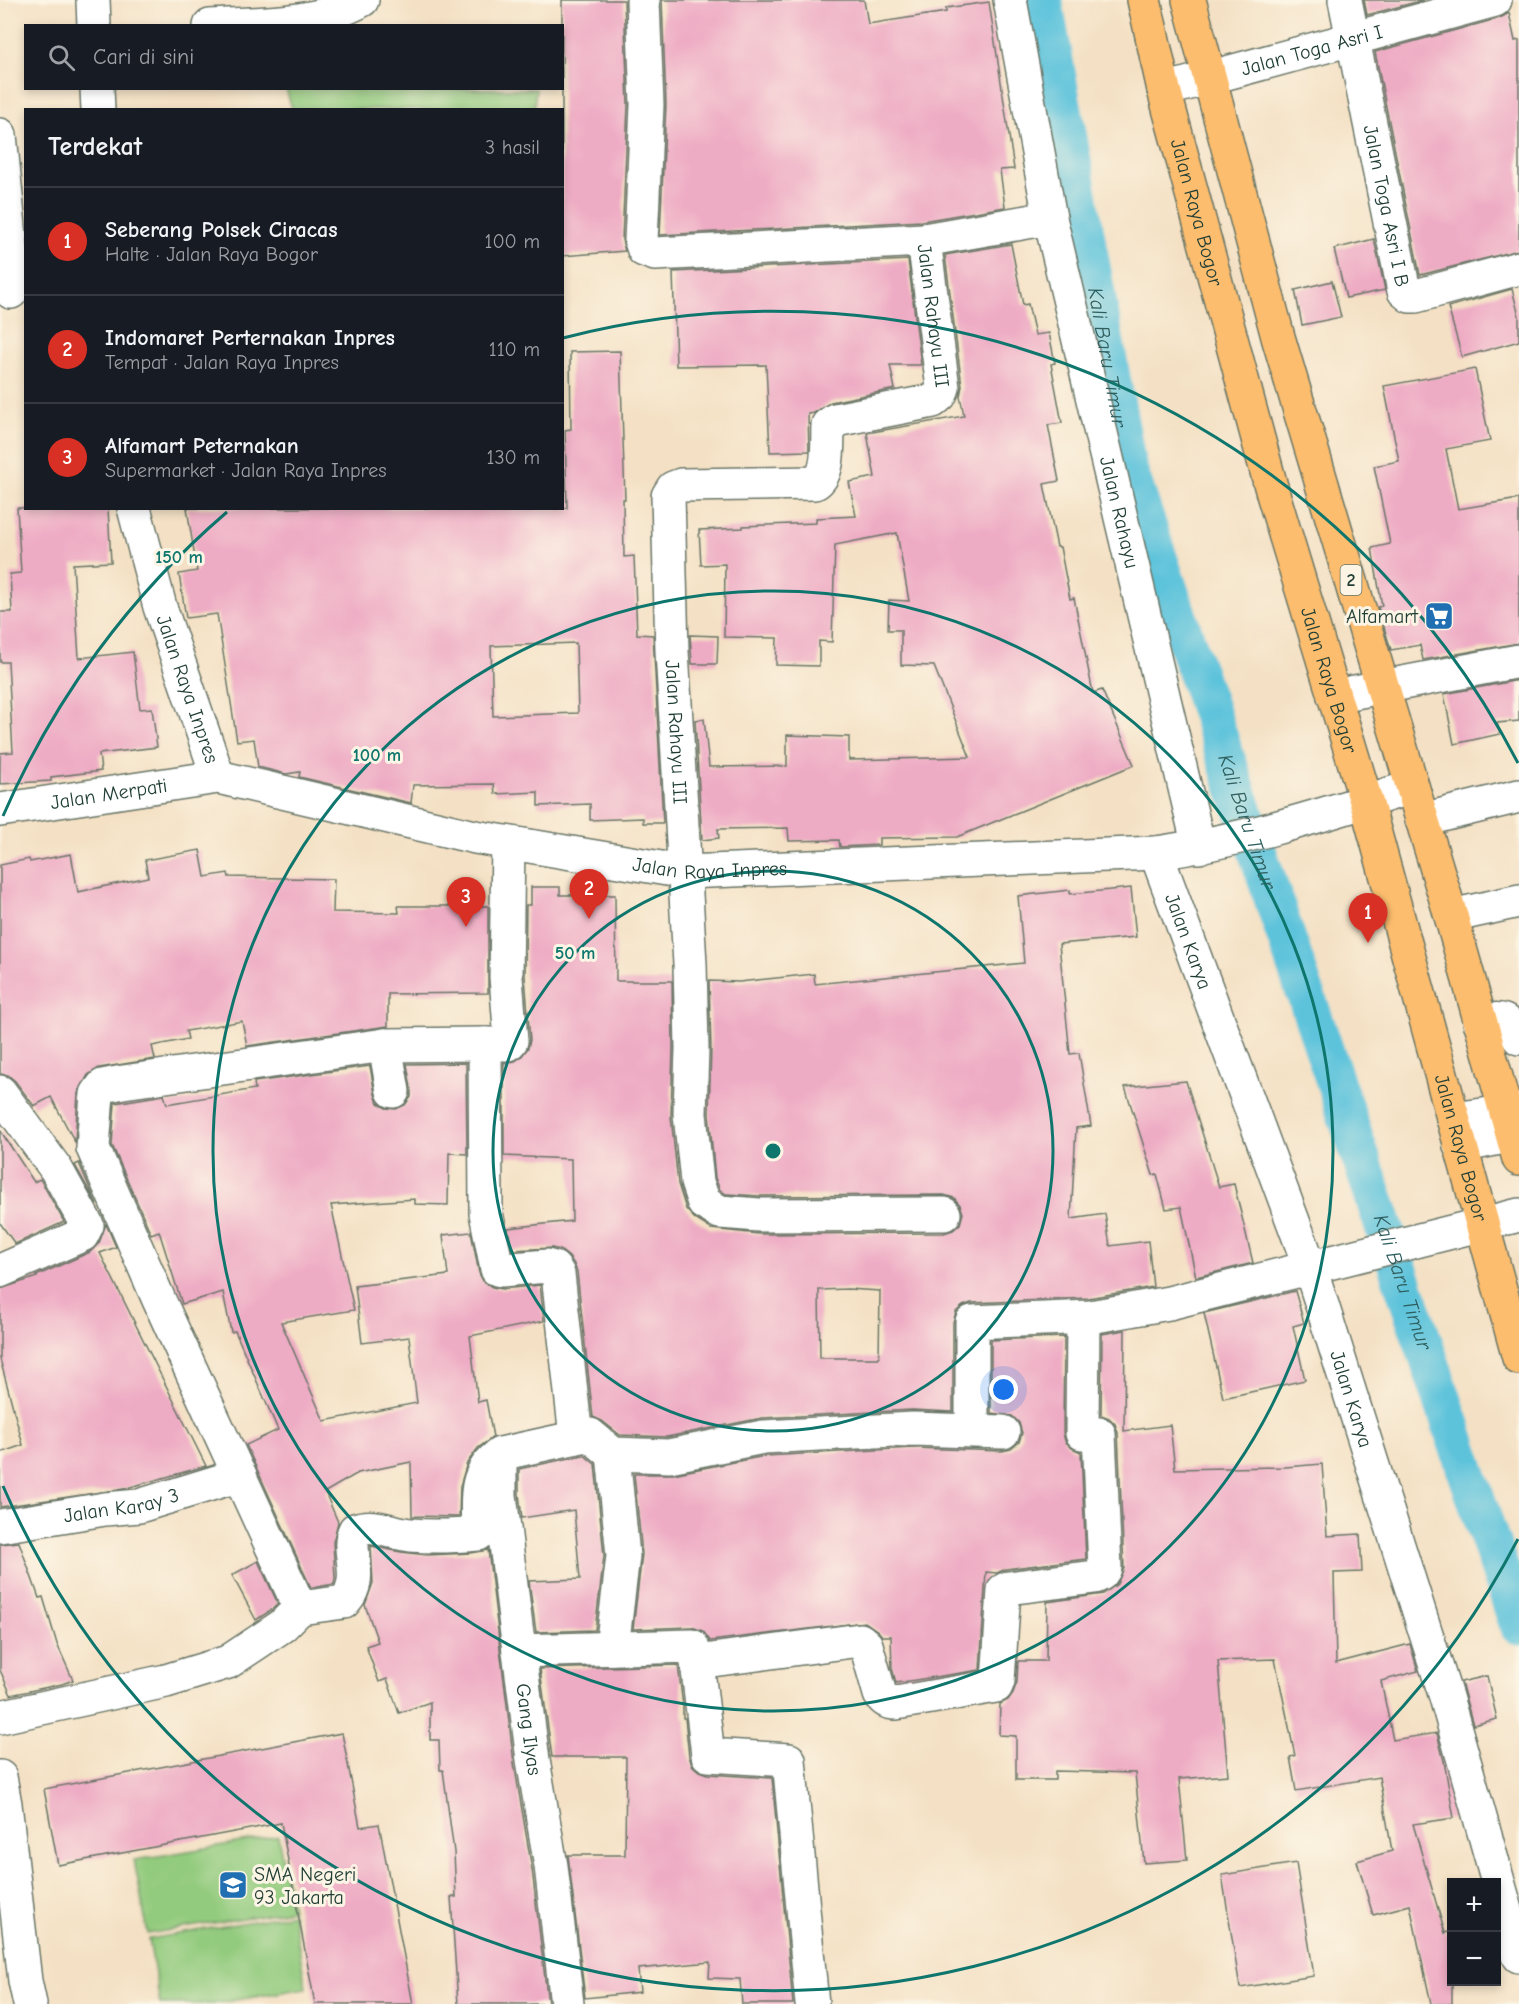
<!DOCTYPE html>
<html lang="id">
<head>
<meta charset="utf-8">
<style>
  body { margin:0; font-family:"Comic Neue",sans-serif; background:#242831; color:#f1f3f6 }
  .controls { position:absolute; right:18px; bottom:18px; display:grid; overflow:hidden; border-radius:0px; box-shadow:0 3px 9px #0003 }
  .controls button { width:54px; height:54px; display:grid; place-items:center; padding:0; border:0; border-bottom:2px solid #363941; background:#171b24; color:#f1f3f6; font:30px sans-serif }
  .you { position:absolute; left:1004px; top:1390px; width:21px; height:21px; margin:-15px; border:4px solid #fff; border-radius:50%; background:#1a73e8; box-shadow:0 0 0 9px #1a73e833 }
  .badge { display:grid; place-items:center; width:39px; height:39px; border-radius:50%; background:#d93025; color:#fff; font-size:20px; font-weight:700 }
  .pin { position:absolute; translate:-50% -50px; filter:drop-shadow(0 2px 3px #0008) }
  .pin::after { content:''; position:absolute; top:32px; width:21px; height:18px; background:inherit; clip-path:polygon(0 0,100% 0,50% 100%) }
  .list { margin:0; padding:0; list-style:none }
  h2 { display:flex; justify-content:space-between; align-items:center; height:78px; margin:0; padding:0 24px; font-size:26px }
  h2 small { font-size:20px; font-weight:400; color:#9ea1a6 }
  .list li { display:grid; grid-template-columns:39px 1fr auto; gap:18px; align-items:center; box-sizing:border-box; height:108px; padding:0 24px; border-top:2px solid #363941 }
  .list b { display:block; font-size:22px; white-space:nowrap }
  .list p { margin:0; font-size:20px; white-space:nowrap; color:#9ea1a6 }
  .list em { font-size:20px; font-style:normal; color:#9ea1a6 }
  .icon { flex:none; width:33px; height:33px; fill:none; stroke:currentColor; stroke-width:2; stroke-linecap:round; stroke-linejoin:round }
  .map { position:relative; flex:none; width:1519px; height:2004px; overflow:hidden }
  .search { position:absolute; background:#171b24; box-shadow:0 3px 9px #0003; left:24px; top:24px; width:540px; height:66px; display:flex; align-items:center; gap:15px; box-sizing:border-box; padding:0 21px; border-radius:0px; color:#9ea1a6; font-size:22px }
  .panel { position:absolute; background:#171b24; box-shadow:0 3px 9px #0003; left:24px; top:108px; width:540px; height:402px; border-radius:0px }
  .map>svg:first-child { display:block }
  .green { fill:#93cb7e; stroke:#598459; stroke-width:1.5 }
  .lines { fill:none; stroke-linecap:round; stroke-linejoin:round }
  .canal { stroke:#5dc3db; stroke-width:39 }
  .building { fill:#eeacc4; fill-rule:evenodd }
  .minor-casing { stroke:#6a7667; stroke-width:36 }
  .highway-casing { stroke:#6a7667; stroke-width:36 }
  .minor { stroke:#fff; stroke-width:33 }
  .highway { stroke:#fcbd6e; stroke-width:33 }
  .ring { fill:none; stroke:#0f766e; stroke-width:3 }
  .labels { text-anchor:middle; dominant-baseline:central; stroke-width:6; stroke-linejoin:round; paint-order:stroke }
  .shield { fill:#fcf5e5; stroke:#617469; stroke-width:1.5 }
  .shield-label { font-size:18px; font-weight:bold; fill:#1f3d34 }
  .street-label { font-size:20px; fill:#1f3d34; stroke:#fcf5e5 }
  .poi-label { font-size:20px; fill:#1f3d34; stroke:#fcf5e5; text-anchor:end }
  .water-label { font-size:21px; font-style:italic; fill:#2e5e5e; stroke:#fcf5e5 }
  .centre { fill:#0f766e; stroke:#fcf5e5; stroke-width:3 }
  .ring-label { font-size:18px; text-anchor:middle; font-weight:bold; fill:#0f766e; stroke:#fcf5e5; stroke-width:6; stroke-linejoin:round; paint-order:stroke }
</style>
</head>
<body>
<div class="map">
<svg width="1519" height="2004" viewBox="0 0 1519 2004">
  <rect width="100%" height="100%" fill="#fcf5e5"/>
  <filter id="ink" filterUnits="userSpaceOnUse"><feTurbulence type="fractalNoise" baseFrequency=".0167" numOctaves="2"/><feDisplacementMap in="SourceGraphic" scale="12" xChannelSelector="R" yChannelSelector="G"/><feConvolveMatrix kernelMatrix="1 2 1 2 8 2 1 2 1" color-interpolation-filters="sRGB"/></filter>
  <filter id="wash" filterUnits="userSpaceOnUse"><feTurbulence type="fractalNoise" baseFrequency=".008" numOctaves="4" result="noise"/><feDisplacementMap in="SourceGraphic" scale="24" xChannelSelector="R" yChannelSelector="G"/><feGaussianBlur stdDeviation="1.35" result="paint"/><feColorMatrix in="noise" values="0 0 0 0 0 0 0 0 0 0 0 0 0 0 0 0 0 1.4 0 .05"/><feComposite in="paint" operator="in"/></filter>
  <g filter="url(#wash)">
    <rect width="100%" height="100%" fill="#f4e1c5"/>
    <g class="green">
      <path d="M286 89V88L536 89 534 110 292 109Z"/>
      <path d="M278 1836 292 1910 148 1934 134 1860Z"/>
      <path d="M293 1914 306 1988 213 2004H160L149 1939Z"/>
    </g>
    <g class="lines">
      <path class="canal" id="s1" d="M1043 0 1127 466 1519 1626"/>
    </g>
    <g id="blocks">
      <g class="building">
        <path d="M562 0H624L628 105 622 240 625 251 562 256Z"/>
        <path d="M662 0H864L868 24 946 12V8L989 2 1014 169 1000 170 1005 207 922 221 660 235 666 104Z"/>
        <path d="M1364 0H1424L1367 15Z"/>
        <path d="M1509 13 1515 41 1519 40V250L1420 275 1375 52 1500 18Z"/>
        <path d="M1374 239 1385 290 1346 298 1334 249Z"/>
        <path d="M1011 244 1023 305 1028 304 1035 335 1049 333 1055 363 1051 364 1062 423 1048 425 1059 481 1044 484 1057 547H1060L1070 599 1074 598 1093 693 1102 690 1134 765 957 837 879 838V845L840 847 839 840 789 841 788 828 718 829 719 838 702 840 695 720 704 719 709 767 787 766V735L849 737V760L970 757 934 666 901 665V630H888L889 600 909 601 897 533 835 545 832 642 819 641V666L776 665 777 638 724 637 725 564 701 565 699 530 743 528V526L816 523V518L856 516 849 482 875 477 867 433 964 416 960 396 962 386 945 255Z"/>
        <path d="M908 260 921 365H890L895 389 831 402 814 413 808 414 809 451 770 452 766 365 676 366 673 272Z"/>
        <path d="M1332 281 1341 317 1302 325 1295 290Z"/>
        <path d="M1512 289 1519 316V341L1462 357 1448 307Z"/>
        <path d="M620 351 625 499H623L624 557 634 556 637 634 653 635 663 823H643V818L590 820V804L538 806V792L495 794 494 784 413 785 411 803 299 777 300 772 286 774 258 767 254 739 237 741 217 614 186 618 179 574 197 571 187 508H567L565 430 571 429 570 352ZM576 643 578 713 493 716 491 646Z"/>
        <path d="M1475 369 1490 441 1446 449 1458 509 1519 499V643L1423 660 1420 645 1391 650 1378 607 1382 606 1372 548 1390 544 1374 466 1399 461 1384 386Z"/>
        <path d="M17 508H108L111 562 73 564 79 658 133 652 140 709 152 708 157 747 99 754 101 771 51 777V781L0 784V753L13 752 8 662H0V612H12L10 574 21 573Z"/>
        <path d="M690 635 718 636 717 664H692Z"/>
        <path d="M1519 680V721L1497 723 1500 734 1454 744 1444 694Z"/>
        <path d="M200 850 205 877 228 873 229 877 334 879 333 912 399 913 398 906H488V993L388 994V1026L247 1046 242 1021 186 1031 188 1039 152 1046 155 1059 99 1068 88 1075 78 1093 75 1142 51 1097 34 1106 15 1081 8 1075 0 1074V865L29 859 30 862 71 854 78 892 148 877 145 860Z"/>
        <path d="M531 887H560V895H615L616 981H672L673 1048 671 1116 678 1184 686 1209 695 1219 711 1229 759 1234 944 1233 953 1230 960 1224 963 1213 960 1205 954 1198 944 1195 760 1196 726 1194 720 1190 715 1178 709 1113 711 1049 709 981 739 982 814 974 815 984 1024 963 1018 896 1070 890V894L1131 888 1136 937 1059 944 1070 1054 1079 1053 1091 1126 1076 1128 1071 1219 1105 1214 1110 1246 1148 1241 1153 1287 1088 1298 971 1303 963 1306 956 1312 953 1322V1412L912 1410 762 1418 667 1437 620 1435 602 1421 593 1417 577 1272 574 1264 569 1257 560 1250 552 1248 512 1250 508 1228 572 1221 571 1159 504 1156V1063L515 1061 521 1057 528 1048 530 1040 525 976 526 905H531ZM848 1289 880 1291 879 1358H820L819 1290Z"/>
        <path d="M466 1063 467 1154 449 1153 448 1205 415 1204V1199L331 1205 354 1310 281 1322 324 1421 417 1403 409 1337 362 1343 355 1286 448 1275 443 1235 471 1232 479 1273 483 1281 492 1287 503 1289 540 1285 544 1321 470 1336 478 1402 486 1400 493 1437 478 1448 467 1463 460 1486 459 1517 412 1516 411 1462 358 1473 325 1492 338 1522 333 1542 335 1578 334 1584 311 1588 246 1445 278 1430 235 1331 231 1332 223 1292 182 1304 159 1231 151 1234 112 1145 115 1103 164 1095 167 1104 255 1089 254 1082 370 1066 375 1094 378 1103 386 1108 396 1109 405 1105 411 1097V1088L407 1064Z"/>
        <path d="M1186 1081 1219 1187 1234 1184 1253 1263 1196 1277 1181 1207 1166 1209 1157 1174 1153 1175 1125 1087Z"/>
        <path d="M0 1130 34 1182 40 1179 64 1222 15 1244 0 1223Z"/>
        <path d="M79 1163 97 1205 75 1165Z"/>
        <path d="M106 1224 116 1247 100 1253 206 1466 123 1489 0 1507V1453L23 1445 0 1359V1289L37 1277 36 1276 90 1252 99 1243Z"/>
        <path d="M1295 1291 1304 1323 1293 1326 1305 1380 1223 1398 1204 1313Z"/>
        <path d="M1125 1330 1124 1431 1170 1425 1175 1469 1285 1467 1322 1464 1327 1536 1360 1534 1362 1572 1334 1573 1336 1663 1410 1644 1418 1671 1381 1681 1393 1740 1437 1733 1444 1761 1454 1818 1413 1824 1445 1933 1452 1931V2004H1431L1410 1905 1373 1915 1357 1861 1392 1851 1379 1777 1296 1791 1290 1757 1295 1756 1275 1659 1218 1661 1228 1775 1179 1779 1187 1860 1144 1863 1135 1773 1055 1771V1780H1016V1736L999 1735 1000 1704 1008 1700 1013 1693 1017 1682 1018 1661H1046L1047 1602 1103 1594 1117 1584 1124 1568 1118 1433 1115 1424 1109 1418 1101 1415 1102 1334Z"/>
        <path d="M1064 1337 1063 1433 1065 1441 1072 1448 1081 1452 1086 1559 1006 1569 997 1573 986 1572 980 1670 896 1683 892 1668 891 1636H882L878 1631 865 1622 710 1641 703 1631 692 1627 633 1629 642 1554 634 1474H673L765 1456 913 1448 1002 1451 1011 1449 1019 1442 1022 1433 1019 1423 1012 1416 991 1413V1340Z"/>
        <path d="M584 1455 595 1464 604 1556 595 1630 536 1632 529 1581 580 1579 574 1510 522 1518 519 1494V1469Z"/>
        <path d="M19 1542 39 1598 43 1597 57 1644 73 1680 62 1684 11 1695 0 1670V1544Z"/>
        <path d="M371 1546 401 1552 427 1555 471 1553 488 1550 514 1763 532 1869 548 2004H458L451 1897H456L454 1852 443 1770H440L439 1740H430V1702L399 1713 387 1679 379 1682 366 1646 378 1642 365 1605 373 1583Z"/>
        <path d="M258 1561 278 1604 270 1611 256 1620 232 1575Z"/>
        <path d="M678 1665 683 1706V1718H685L689 1757 693 1766 699 1771 707 1774 772 1778 793 2004H742L740 1979 709 1978 710 1962 638 1969 640 1992 585 1998 568 1855H625L626 1757H552L540 1669Z"/>
        <path d="M1487 1676 1497 1719 1473 1725 1461 1682Z"/>
        <path d="M342 1733 360 1827 379 1824 413 2004H315L281 1823 58 1865 44 1789Z"/>
        <path d="M1296 1863 1314 1976 1240 1988 1222 1875Z"/>
      </g>
    </g>
  </g>
  <g filter="url(#ink)">
    <use href="#blocks" fill-opacity="0" stroke="#6a7667" stroke-width="1.5"/>
    <g class="lines">
      <g class="minor-casing">
        <g id="minor">
          <path d="M93 0 94 26"/>
          <path id="s2" d="M643 0 647 105 641 241 644 250 655 254 924 240 943 388 940 395 933 401 835 420 828 425C827 441 831 473 815 483L681 485 673 488 668 496 672 651 690 964 692 1048 690 1114 697 1182 704 1203 720 1212 759 1215 944 1214"/>
          <path id="s3" d="M1010 0 1050 218 1199 847"/>
          <path id="s4" d="M1345 0 1404 291 1410 296H1416L1519 268"/>
          <path d="M210 26C259 23 319 25 362 0"/>
          <path d="M97 88 98 110"/>
          <path id="s5" d="M1164 90 1495 0"/>
          <path d="M0 135 14 277 11 292"/>
          <path d="M924 240 1050 218"/>
          <path id="s6" d="M134 508 160 607 218 777"/>
          <path d="M1334 696 1519 661"/>
          <path id="s7" d="M0 810 218 777 475 837 685 872 1156 853C1243 841 1328 813 1412 787"/>
          <path d="M1422 820 1519 796"/>
          <path d="M508 843 506 977 511 1041 508 1044H485L486 1213 497 1269 501 1270 547 1266 554 1268 558 1274 576 1437"/>
          <path id="s8" d="M1156 853 1310 1267 1446 1697 1519 1956"/>
          <path d="M1451 916 1519 901"/>
          <path d="M1480 1022C1504 1017 1505 1018 1519 1038"/>
          <path d="M385 1045 485 1044"/>
          <path d="M393 1091 385 1045 123 1082 103 1086 97 1094 93 1148 159 1300 300 1608 344 1602C347 1598 351 1594 352 1589 360 1570 346 1547 355 1530 374 1523 391 1533 411 1535 433 1537 456 1536 478 1534 478 1504 471 1474 500 1454L587 1435H590L613 1454 669 1456 763 1437 913 1429 1003 1432"/>
          <path d="M0 1092 56 1169 87 1225 82 1235 0 1271"/>
          <path d="M1453 1119 1519 1110"/>
          <path d="M1460 1146 1519 1134"/>
          <path d="M972 1430V1322L1090 1317 1169 1303 1519 1215"/>
          <path id="s9" d="M500 1458V1495L519 1651 533 1760 551 1866 567 2004"/>
          <path id="s10" d="M0 1526 105 1509 139 1506 240 1475"/>
          <path d="M612 1648 623 1556 613 1454"/>
          <path d="M519 1651 692 1646 697 1662 708 1755 789 1760 812 2004"/>
          <path d="M697 1662 860 1640 866 1645 880 1694C884 1701 888 1703 896 1703L996 1686 998 1681 1004 1590 1008 1588 1095 1577 1101 1574 1105 1568 1099 1434 1082 1433 1083 1318"/>
          <path d="M0 1717 166 1681 228 1662 282 1626 300 1608"/>
          <path d="M0 1777 5 1804 25 1981 30 2004"/>
        </g>
      </g>
      <g class="highway-casing">
        <g id="highway">
          <path id="s11" d="M1144 0 1164 90 1273 494 1366 801 1519 1358"/>
          <path d="M1189 0 1278 337 1451 916 1519 1159"/>
        </g>
      </g>
      <use href="#minor" class="minor"/>
      <use href="#highway" class="highway"/>
    </g>
  </g>
  <g class="ring">
    <circle cx="773" cy="1151" r="280"/>
    <circle cx="773" cy="1151" r="560"/>
    <path d="M1518 1539A840 840 0 0 1 3 1486M3 816A840 840 0 0 1 227 512M563 338A840 840 0 0 1 1518 763"/>
  </g>
  <defs>
    <g id="supermarket-square" transform="scale(1.5)"><rect x="-9" y="-9" width="18" height="18" rx="4" fill="#1f6fb2" stroke="#fcf5e5"/><path d="M-6-5.5h2.5l.6 2H6L4.5 2H-2.5L-4.4-4H-6ZM-1.5 3.2a1.3 1.3 0 1 0 .1 0ZM3 3.2a1.3 1.3 0 1 0 .1 0Z" fill="#fff"/></g>
    <g id="school-square" transform="scale(1.5)"><rect x="-9" y="-9" width="18" height="18" rx="4" fill="#1f6fb2" stroke="#fcf5e5"/><path d="M0-5L7-2L0 1L-7-2ZM-4 1L0 2.5L4 1V4Q0 6-4 4Z" fill="#fff"/></g>
  </defs>
  <g fill-rule="evenodd">
    <use href="#supermarket-square" x="1439" y="616"/>
    <use href="#school-square" x="233" y="1885"/>
  </g>
  <g class="labels">
    <rect class="shield" x="1340.5" y="565" width="21" height="30" rx="4.5"/>
    <g class="shield-label">
      <text x="1351" y="580">2</text>
    </g>
    <g class="street-label">
      <text stroke="none"><textPath href="#s5" startOffset="153">Jalan Toga Asri I</textPath></text>
      <text stroke="none"><textPath href="#s4" startOffset="210">Jalan Toga Asri I B</textPath></text>
      <text stroke="none"><textPath href="#s11" startOffset="219">Jalan Raya Bogor</textPath></text>
      <text stroke="none"><textPath href="#s2" startOffset="608">Jalan Rahayu III</textPath></text>
      <text stroke="none"><textPath href="#s3" startOffset="524">Jalan Rahayu</textPath></text>
      <text stroke="none"><textPath href="#s11" startOffset="705">Jalan Raya Bogor</textPath></text>
      <text stroke="none"><textPath href="#s6" startOffset="189">Jalan Raya Inpres</textPath></text>
      <text stroke="none"><textPath href="#s2" startOffset="1256">Jalan Rahayu III</textPath></text>
      <text stroke="none"><textPath href="#s7" startOffset="110">Jalan Merpati</textPath></text>
      <text stroke="none"><textPath href="#s7" startOffset="722">Jalan Raya Inpres</textPath></text>
      <text stroke="none"><textPath href="#s8" startOffset="94">Jalan Karya</textPath></text>
      <text stroke="none"><textPath href="#s11" startOffset="1191">Jalan Raya Bogor</textPath></text>
      <text stroke="none"><textPath href="#s8" startOffset="580">Jalan Karya</textPath></text>
      <text stroke="none"><textPath href="#s10" startOffset="123">Jalan Karay 3</textPath></text>
      <text stroke="none"><textPath href="#s9" startOffset="273">Gang Ilyas</textPath></text>
    </g>
    <g class="poi-label">
      <text x="1418" y="616">Alfamart</text>
      <text x="254" y="1874" text-anchor="start">SMA Negeri<tspan x="254" dy="23">93 Jakarta</tspan></text>
    </g>
    <g class="water-label">
      <text stroke="none"><textPath href="#s1" startOffset="363">Kali Baru Timur</textPath></text>
      <text stroke="none"><textPath href="#s1" startOffset="849">Kali Baru Timur</textPath></text>
      <text stroke="none"><textPath href="#s1" startOffset="1335">Kali Baru Timur</textPath></text>
    </g>
  </g>
  <circle cx="773" cy="1151" r="9" class="centre"/>
  <g class="ring-label">
    <text x="179" y="563">150 m</text>
    <text x="377" y="761">100 m</text>
    <text x="575" y="959">50 m</text>
  </g>
</svg>
<div class="controls">
<button>+</button>
<button>−</button>
</div>
<div class="you"></div>
<div class="pin badge" style="left:1368px;top:943px">1</div>
<div class="pin badge" style="left:589px;top:919px">2</div>
<div class="pin badge" style="left:466px;top:927px">3</div>
<div class="search"><svg class="icon" aria-label="search" viewBox="0 0 24 24"><circle cx="10" cy="10" r="6"/><path d="M15 15l6 6"/></svg>Cari di sini</div>
<section class="panel">
<h2>Terdekat<small>3 hasil</small></h2>
<ul class="list">
<li><span class="badge">1</span><div><b>Seberang Polsek Ciracas</b><p>Halte · Jalan Raya Bogor</p></div><em>100 m</em></li>
<li><span class="badge">2</span><div><b>Indomaret Perternakan Inpres</b><p>Tempat · Jalan Raya Inpres</p></div><em>110 m</em></li>
<li><span class="badge">3</span><div><b>Alfamart Peternakan</b><p>Supermarket · Jalan Raya Inpres</p></div><em>130 m</em></li>
</ul>
</section>
</div>
</body>
</html>
